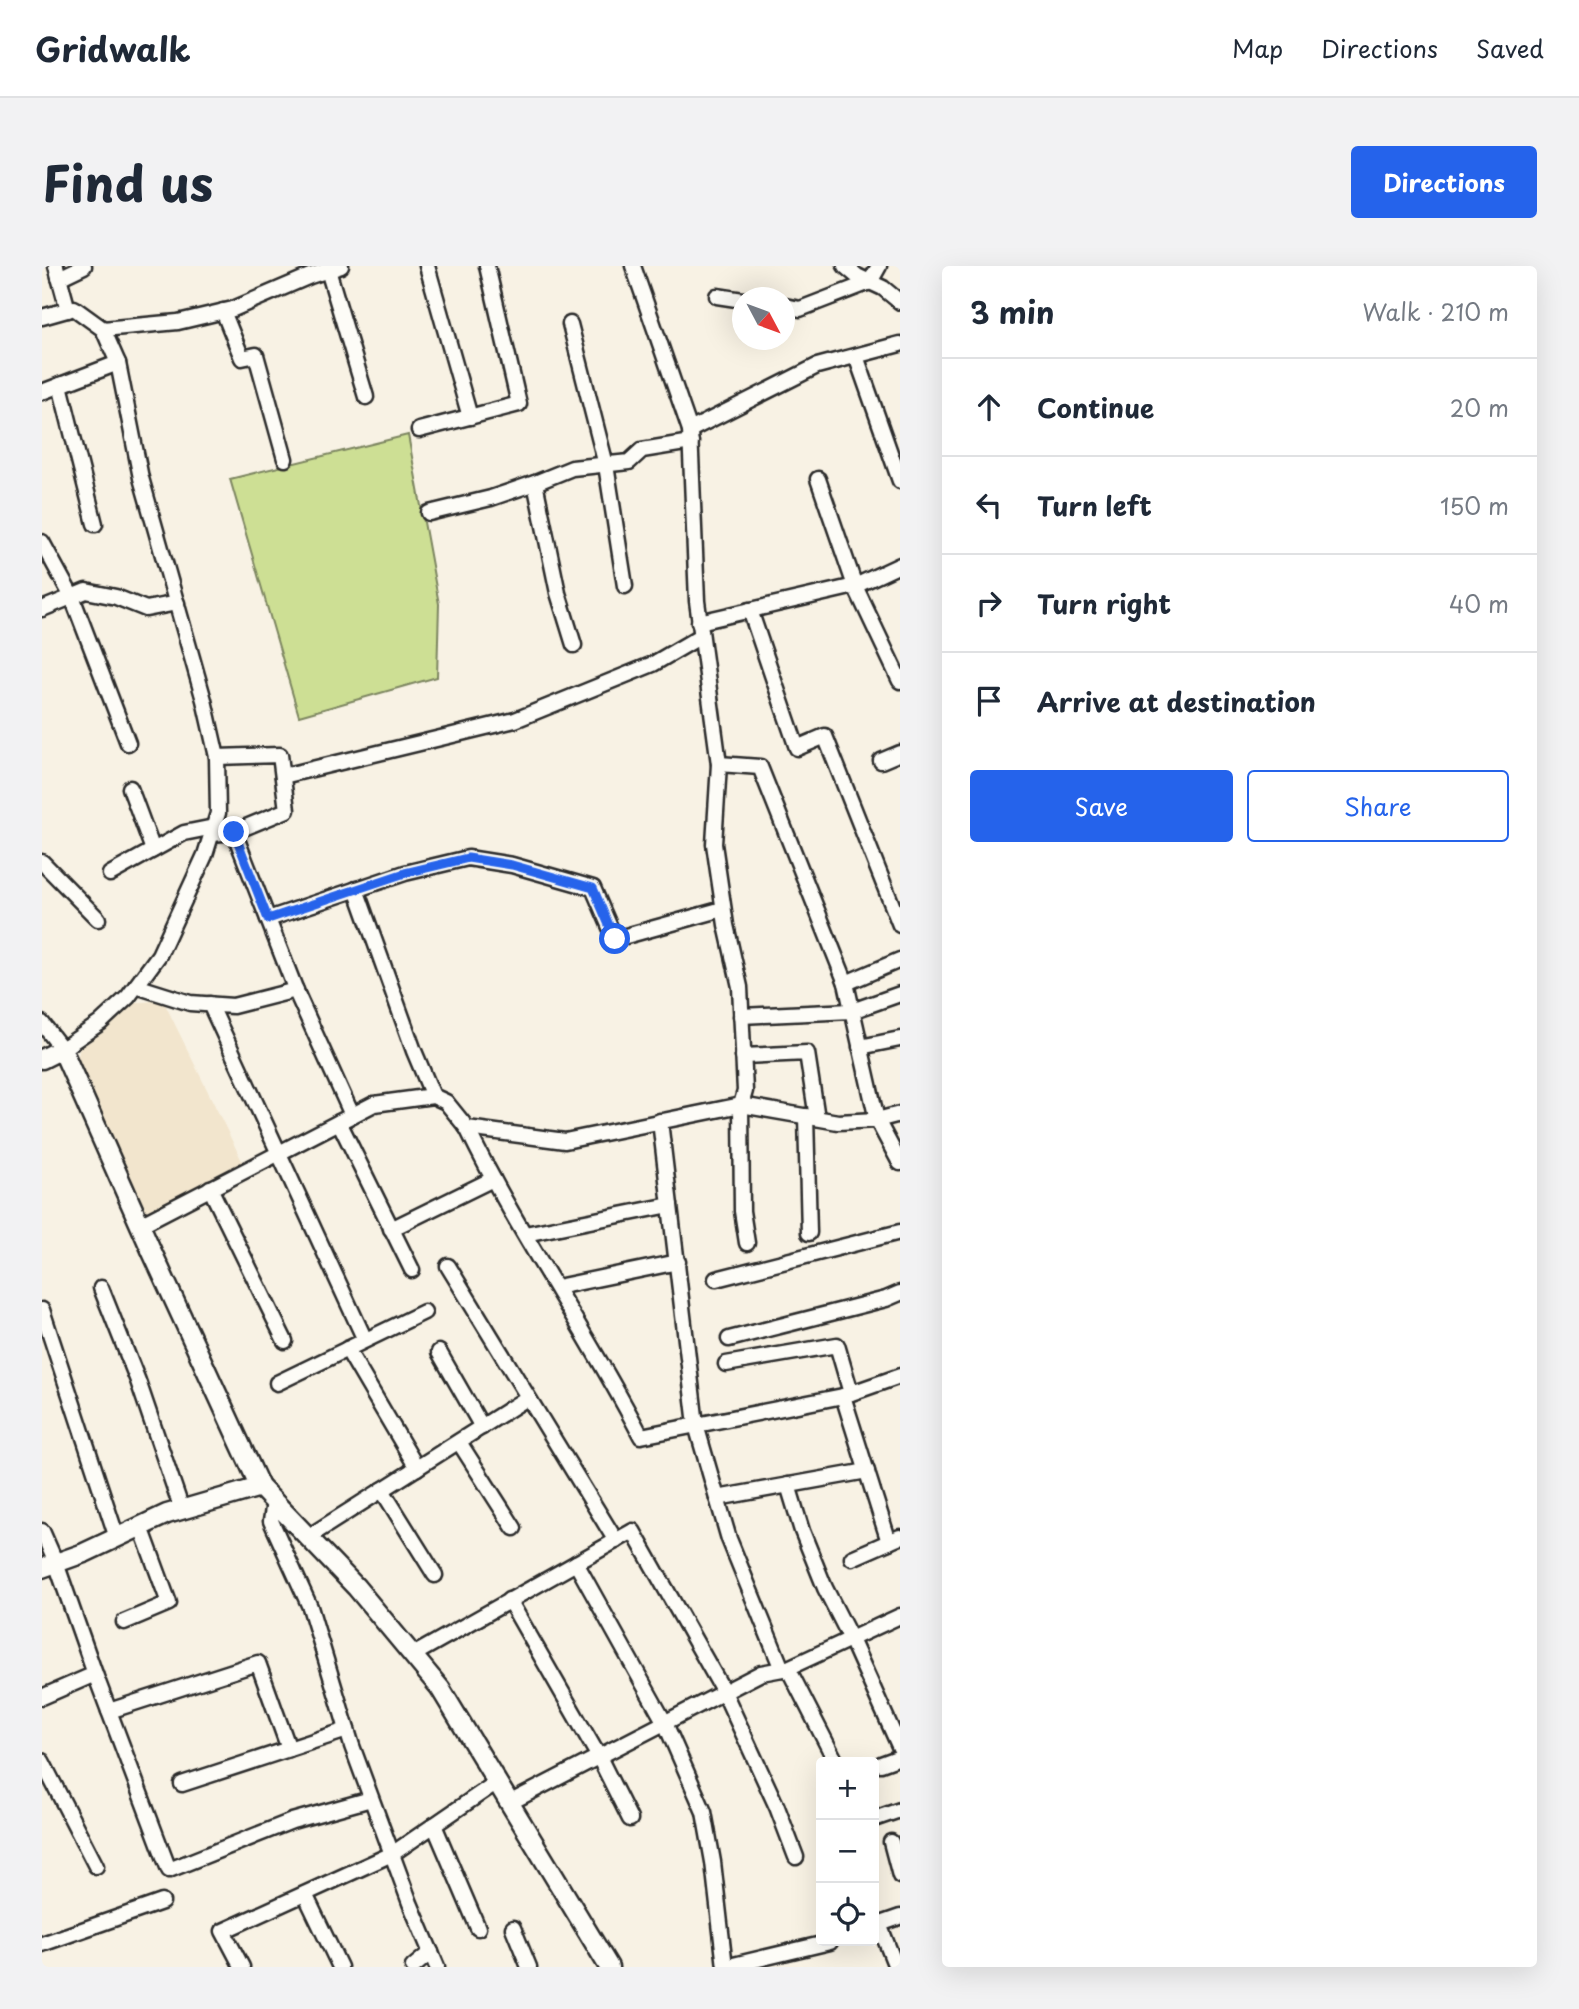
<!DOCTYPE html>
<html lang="en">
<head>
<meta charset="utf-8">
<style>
  body { margin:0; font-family:"Playpen Sans",sans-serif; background:#f2f2f3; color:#1f2937 }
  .controls { position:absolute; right:21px; bottom:21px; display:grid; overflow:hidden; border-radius:7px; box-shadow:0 7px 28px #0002 }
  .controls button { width:63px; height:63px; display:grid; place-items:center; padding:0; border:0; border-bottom:2px solid #e0e1e3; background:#fff; color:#1f2937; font:35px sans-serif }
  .compass { position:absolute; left:690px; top:21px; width:63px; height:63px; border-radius:50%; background:#fff; box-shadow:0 7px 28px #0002; rotate:131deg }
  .stop { position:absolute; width:21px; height:21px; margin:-16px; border:5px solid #2563eb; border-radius:50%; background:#fff }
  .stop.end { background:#2563eb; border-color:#fff; box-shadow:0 2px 7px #0008 }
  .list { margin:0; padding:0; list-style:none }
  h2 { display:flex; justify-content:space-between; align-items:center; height:91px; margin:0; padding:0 28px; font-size:30px }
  h2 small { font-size:23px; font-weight:400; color:#747a83 }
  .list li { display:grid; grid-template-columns:46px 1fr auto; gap:21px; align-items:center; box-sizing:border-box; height:98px; padding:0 28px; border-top:2px solid #e0e1e3 }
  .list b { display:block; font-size:26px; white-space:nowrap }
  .list em { font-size:23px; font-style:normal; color:#747a83 }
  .actions { display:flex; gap:14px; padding:21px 28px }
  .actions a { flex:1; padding:16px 0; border:2px solid #2563eb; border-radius:7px; text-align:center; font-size:24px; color:#2563eb }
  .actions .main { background:#2563eb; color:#fff }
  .icon { flex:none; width:38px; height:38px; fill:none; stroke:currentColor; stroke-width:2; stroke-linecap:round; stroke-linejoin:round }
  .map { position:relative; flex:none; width:858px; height:1701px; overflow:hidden; border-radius:7px }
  header { display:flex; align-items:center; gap:42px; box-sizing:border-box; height:98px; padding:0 35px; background:#fff; border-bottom:2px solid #e0e1e3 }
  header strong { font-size:33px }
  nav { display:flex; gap:38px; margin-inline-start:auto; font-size:24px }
  .intro { display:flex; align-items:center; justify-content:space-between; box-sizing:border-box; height:168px; padding:0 42px }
  h1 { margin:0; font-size:49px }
  .button { padding:18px 32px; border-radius:7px; background:#2563eb; color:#fff; font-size:24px; font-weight:700 }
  main { display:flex; gap:42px; padding:0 42px }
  aside { flex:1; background:#fff; border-radius:7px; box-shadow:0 7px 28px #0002 }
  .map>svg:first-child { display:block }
  .built { fill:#f2e5cd }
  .green { fill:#cddf94; stroke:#7c8560; stroke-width:2 }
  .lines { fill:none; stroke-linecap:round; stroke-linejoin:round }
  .minor-casing { stroke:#2b2b2b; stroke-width:19 }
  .tertiary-casing { stroke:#2b2b2b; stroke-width:23 }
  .minor { stroke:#fdfcf7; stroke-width:14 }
  .tertiary { stroke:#fdfcf7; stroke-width:18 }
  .route { stroke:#2563eb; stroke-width:9 }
</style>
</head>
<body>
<header>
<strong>Gridwalk</strong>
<nav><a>Map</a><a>Directions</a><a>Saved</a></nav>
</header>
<div class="intro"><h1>Find us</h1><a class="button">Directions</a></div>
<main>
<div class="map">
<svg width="858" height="1701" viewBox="0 0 858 1701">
  <rect width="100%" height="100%" fill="#f8f2e4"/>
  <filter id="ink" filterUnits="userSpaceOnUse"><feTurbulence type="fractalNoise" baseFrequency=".0143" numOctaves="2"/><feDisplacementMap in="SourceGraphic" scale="14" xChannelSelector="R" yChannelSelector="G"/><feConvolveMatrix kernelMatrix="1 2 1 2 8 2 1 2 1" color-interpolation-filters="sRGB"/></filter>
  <g filter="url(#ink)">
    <path class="built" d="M121 734 202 899 102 949 35 794 38 781 91 737Z"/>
    <path class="green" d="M366 169 397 338 395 411 257 450 188 213Z"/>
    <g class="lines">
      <g class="minor-casing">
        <g id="minor">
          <path d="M14 0 26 44"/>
          <path d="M385 0 428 151"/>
          <path d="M591 0 648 164 655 335 677 498 672 578 684 659 698 721 703 825 699 839 700 945 705 977"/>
          <path d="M803 0 815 10 841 22 858 36"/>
          <path d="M286 4 324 131"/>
          <path d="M17 12 42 0"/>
          <path d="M675 30 701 34"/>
          <path d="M743 40 758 43 828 16 837 0"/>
          <path d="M181 45 200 92 214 89 243 193"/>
          <path d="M0 51 32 42 61 63 76 97 99 212 162 434 175 491 176 547 163 589 117 689 86 731 58 757 20 783 0 757"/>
          <path d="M528 58 564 199 583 320"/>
          <path d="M61 63 136 56 191 43 268 10 299 0"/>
          <path d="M814 90 858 215"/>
          <path d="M18 119 53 258"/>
          <path d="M0 126 76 97"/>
          <path d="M377 164 477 138 445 0"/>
          <path d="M648 164 775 100 858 78"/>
          <path d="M776 213 813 320 858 415"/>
          <path d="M493 217 516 327 532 379"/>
          <path d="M387 247 449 232 493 217 530 202 587 196 600 184 649 176"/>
          <path d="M0 276 30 331 86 477"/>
          <path d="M0 343 44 325 74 331 104 343 135 337"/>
          <path d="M708 344 755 482 783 470 858 659"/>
          <path d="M657 356 813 320 858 299"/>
          <path d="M839 495 858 487"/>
          <path d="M677 498 718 501 804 717 835 854 858 897"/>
          <path d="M241 510 473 454 611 398 659 370"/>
          <path d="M88 522 111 584"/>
          <path d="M192 566 256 730 310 849"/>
          <path d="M170 568 192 566 245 544 238 489 175 491"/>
          <path d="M0 596 56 653"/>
          <path d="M68 608 142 567 172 561"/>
          <path d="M314 623 372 785 391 830"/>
          <path d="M226 653 363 607 426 592 470 599 551 622 573 673 681 643"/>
          <path d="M804 717 858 694"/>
          <path d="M94 720 148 737 191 740 254 724"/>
          <path d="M168 738 323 1074"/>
          <path d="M699 750 810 745 858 728"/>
          <path d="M818 781 858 773"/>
          <path d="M701 790 765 787 775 852"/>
          <path d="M764 850 767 967"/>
          <path d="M618 855 654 1159 687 1273 740 1403"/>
          <path d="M297 856 370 1004"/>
          <path d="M425 862C476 968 545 1065 599 1170L801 1130 858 1110"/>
          <path d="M168 922 243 1075"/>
          <path d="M98 959 332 838 391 830 404 836 425 862 523 875 699 839 796 856 835 854 858 848"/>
          <path d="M349 963 451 913"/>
          <path d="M483 968 628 939"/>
          <path d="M406 1000 574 1275"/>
          <path d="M674 1013 858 966"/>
          <path d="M515 1021 636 996"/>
          <path d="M59 1022 96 1115 140 1244"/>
          <path d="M0 1044 75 1272"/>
          <path d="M687 1073 844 1033 858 1027"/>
          <path d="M305 1083 375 1202"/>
          <path d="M397 1086 440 1161"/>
          <path d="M684 1098 795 1079 809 1127"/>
          <path d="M235 1117 382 1046"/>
          <path d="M801 1130 847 1276"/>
          <path d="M417 1176 472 1262"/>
          <path d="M746 1219 760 1265 783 1322 809 1373 858 1482"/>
          <path d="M340 1224 393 1309"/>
          <path d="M675 1232 825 1205"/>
          <path d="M232 1236 229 1255 268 1341 310 1480 368 1637 395 1701"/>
          <path d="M0 1265 14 1297 53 1408 127 1604 250 1555 329 1533"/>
          <path d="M266 1271 485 1132"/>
          <path d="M810 1292 858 1271"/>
          <path d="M534 1297 623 1457 662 1546 671 1596 683 1701"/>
          <path d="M467 1334 557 1491 588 1553"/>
          <path d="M82 1356 127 1337 99 1261"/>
          <path d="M371 1389 591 1265 682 1426 735 1541 754 1591"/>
          <path d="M746 1402 794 1496"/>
          <path d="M0 1431 53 1408"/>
          <path d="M67 1445 216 1397 247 1483"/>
          <path d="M0 1495 54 1600"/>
          <path d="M839 1498 858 1491"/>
          <path d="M140 1518 305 1464"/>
          <path d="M467 1537 719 1407 746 1402 858 1350"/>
          <path d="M832 1553 858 1544"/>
          <path d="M392 1559 436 1662"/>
          <path d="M849 1576 858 1610"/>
          <path d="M263 1628 298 1701"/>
          <path d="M837 1658 854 1701"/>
          <path d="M832 1660 858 1651"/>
          <path d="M471 1662 487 1701"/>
          <path d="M0 1678 120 1636"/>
          <path d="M200 1701 181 1665 350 1588 455 1516"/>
          <path d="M371 1701 389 1686"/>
          <path d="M683 1701 788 1676"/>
        </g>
      </g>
      <g class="tertiary-casing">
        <g id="tertiary">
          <path d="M0 793 20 783 110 986 218 1221 314 1321 398 1422 567 1701"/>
          <path d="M0 1302 42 1287 125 1248 218 1221"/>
        </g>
      </g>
      <use href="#minor" class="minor"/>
      <use href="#tertiary" class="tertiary"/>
    </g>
  </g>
  <g class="lines" filter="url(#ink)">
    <path class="route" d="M192 566 226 653 363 607 426 592 470 599 551 622 573 673"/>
  </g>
</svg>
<div class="controls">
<button>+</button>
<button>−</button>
<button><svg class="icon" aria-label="locate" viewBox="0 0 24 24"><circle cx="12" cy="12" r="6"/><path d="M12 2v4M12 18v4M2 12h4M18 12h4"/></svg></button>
</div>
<svg class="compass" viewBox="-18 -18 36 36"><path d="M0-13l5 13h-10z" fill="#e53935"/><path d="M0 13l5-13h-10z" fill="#747a83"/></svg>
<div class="stop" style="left:573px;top:673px"></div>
<div class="stop end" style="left:192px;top:566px"></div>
</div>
<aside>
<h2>3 min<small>Walk · 210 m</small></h2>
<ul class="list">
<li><svg class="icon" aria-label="ahead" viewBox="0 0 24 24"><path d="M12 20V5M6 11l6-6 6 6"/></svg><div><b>Continue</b></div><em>20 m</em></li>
<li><svg class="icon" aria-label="left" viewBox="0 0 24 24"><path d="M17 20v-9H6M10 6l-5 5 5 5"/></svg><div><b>Turn left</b></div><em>150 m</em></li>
<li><svg class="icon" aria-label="right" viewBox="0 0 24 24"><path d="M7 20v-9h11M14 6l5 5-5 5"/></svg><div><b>Turn right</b></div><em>40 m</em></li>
<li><svg class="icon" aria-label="arrive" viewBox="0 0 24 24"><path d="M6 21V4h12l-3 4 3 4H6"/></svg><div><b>Arrive at destination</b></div></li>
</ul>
<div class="actions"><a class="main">Save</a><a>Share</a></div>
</aside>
</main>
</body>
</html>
